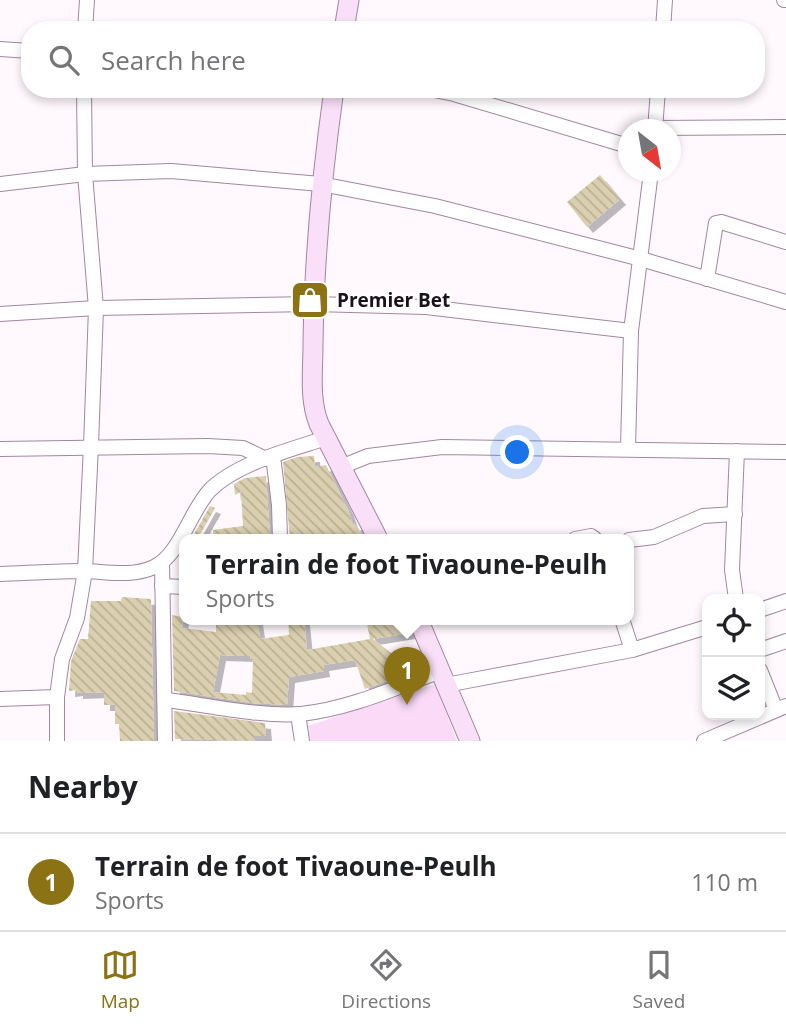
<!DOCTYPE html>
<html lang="en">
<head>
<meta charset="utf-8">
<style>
  body { margin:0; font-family:"Open Sans",sans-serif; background:#f2f2f2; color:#202124 }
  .controls { position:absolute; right:21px; bottom:21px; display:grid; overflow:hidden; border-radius:14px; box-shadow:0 4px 10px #0003 }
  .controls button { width:63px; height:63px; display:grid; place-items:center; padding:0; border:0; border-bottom:2px solid #e0e0e0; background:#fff; color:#202124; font:35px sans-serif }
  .compass { position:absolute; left:618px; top:119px; width:63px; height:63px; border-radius:50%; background:#fff; box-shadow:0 4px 10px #0003; rotate:149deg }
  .you { position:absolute; left:518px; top:453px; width:24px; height:24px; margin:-18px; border:5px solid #fff; border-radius:50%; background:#1a73e8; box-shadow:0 0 0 10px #1a73e833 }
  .badge { display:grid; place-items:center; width:46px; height:46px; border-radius:50%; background:#8b7214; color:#fff; font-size:23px; font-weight:700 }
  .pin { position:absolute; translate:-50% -58px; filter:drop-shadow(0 2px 4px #0008) }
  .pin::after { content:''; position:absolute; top:37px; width:24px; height:21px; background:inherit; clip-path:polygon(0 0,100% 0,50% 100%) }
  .popup { position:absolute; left:179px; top:534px; width:455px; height:91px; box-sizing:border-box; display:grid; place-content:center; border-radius:14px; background:#fff; filter:drop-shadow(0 2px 5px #0005); font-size:23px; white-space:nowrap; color:#757577 }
  .popup b { font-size:26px; color:#202124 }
  .popup::after { content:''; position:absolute; left:50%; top:100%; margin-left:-14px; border:14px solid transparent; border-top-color:#fff }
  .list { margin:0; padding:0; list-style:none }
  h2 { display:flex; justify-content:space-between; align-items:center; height:91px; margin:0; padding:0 28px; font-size:30px }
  h2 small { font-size:23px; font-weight:400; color:#757577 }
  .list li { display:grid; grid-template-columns:46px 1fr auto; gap:21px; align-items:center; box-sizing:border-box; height:98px; padding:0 28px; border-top:2px solid #e0e0e0 }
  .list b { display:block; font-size:26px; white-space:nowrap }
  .list p { margin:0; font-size:23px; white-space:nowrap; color:#757577 }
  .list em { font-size:23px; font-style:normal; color:#757577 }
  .icon { flex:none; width:38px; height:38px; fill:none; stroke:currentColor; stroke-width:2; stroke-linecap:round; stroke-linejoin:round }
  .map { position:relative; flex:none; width:786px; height:741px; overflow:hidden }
  .search { position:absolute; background:#fff; box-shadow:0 4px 10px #0003; left:21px; right:21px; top:21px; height:77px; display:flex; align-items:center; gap:18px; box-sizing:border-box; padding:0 24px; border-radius:28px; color:#757577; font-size:26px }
  .sheet { height:189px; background:#fff }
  nav { display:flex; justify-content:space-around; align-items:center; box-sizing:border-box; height:98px; border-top:2px solid #e0e0e0; background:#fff; font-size:19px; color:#757577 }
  nav a { display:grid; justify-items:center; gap:4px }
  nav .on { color:#8b7214 }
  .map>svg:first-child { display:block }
  .garden { fill:#fadaf7 }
  .building { fill:url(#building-back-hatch); fill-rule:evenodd; filter:url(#shadow) }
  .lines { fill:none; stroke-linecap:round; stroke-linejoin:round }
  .street-casing { stroke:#a1879e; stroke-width:16 }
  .secondary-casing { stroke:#a1879e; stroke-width:21 }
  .street { stroke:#fff; stroke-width:14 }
  .secondary { stroke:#f9dff7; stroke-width:19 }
  .labels { text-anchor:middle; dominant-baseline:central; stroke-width:5; stroke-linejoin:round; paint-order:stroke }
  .poi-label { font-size:19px; font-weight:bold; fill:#1a111a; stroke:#fff; text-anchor:start }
</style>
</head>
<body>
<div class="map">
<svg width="786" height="741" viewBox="0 0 786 741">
  <defs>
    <pattern id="building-back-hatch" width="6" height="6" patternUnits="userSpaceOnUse" patternTransform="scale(1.75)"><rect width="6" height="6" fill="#dacfaf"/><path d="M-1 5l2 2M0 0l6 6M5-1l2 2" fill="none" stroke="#bab196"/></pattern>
    <filter id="shadow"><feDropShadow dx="6" dy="6" stdDeviation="0" flood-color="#0004"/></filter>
  </defs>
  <rect width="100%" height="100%" fill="#fff9fe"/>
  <path class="garden" d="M435 684 457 741H310L308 726Z"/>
  <g class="building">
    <path d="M600 175 620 199 587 227 567 202Z"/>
    <path d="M314 456 315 467 326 465 348 510 353 525 356 524 364 539H290L283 462 297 457Z"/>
    <path d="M266 476 270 539H213V530L243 526 241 492 235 495 234 484 245 478Z"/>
    <path d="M210 506 215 508 198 538 193 536Z"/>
    <path d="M122 597 151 599 154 741H120L119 724H115V705H104V692L77 693V690L69 691 71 661 80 639H88L91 601H121Z"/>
    <path d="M172 615 183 617 182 628 216 632V619H257L260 639 289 635 288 619H304L307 650 370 639 366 619H406L409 633 373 639 405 664 409 673 365 689 355 660 323 665 324 671 289 677 287 705 252 703 174 691ZM220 655 250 656V659H253L252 693 246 692V695L213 692Z"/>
    <path d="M174 711 265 723 266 736H255V741L175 739Z"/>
  </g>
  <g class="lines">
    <g class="street-casing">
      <g id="street">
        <path d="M784 0H786"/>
        <path d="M85 30 87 0"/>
        <path d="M663 30 665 0"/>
        <path d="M0 49 30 51"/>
        <path d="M429 89 454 94 628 146"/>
        <path d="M656 128 786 127"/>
        <path d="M655 130 658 89"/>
        <path d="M0 184 85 174 171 171 321 184 435 206 641 259 786 302"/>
        <path d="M707 279 716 223 721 222 786 242"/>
        <path d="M0 314 96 308 314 304 426 307 631 331"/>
        <path d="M0 449 208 446 243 448 266 459"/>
        <path d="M628 449 631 331 651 172"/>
        <path d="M273 456 279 505 280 539"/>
        <path d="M341 467 368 456 442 447 786 452"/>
        <path d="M575 539 591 536 595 539"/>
        <path d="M629 540 654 537 703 516 735 514"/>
        <path d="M162 563 165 741"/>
        <path d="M0 574C28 573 57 571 86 571 108 572 133 577 154 567 180 555 190 511 210 490 237 463 290 450 326 438"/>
        <path d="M162 586 185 587"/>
        <path d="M736 599 732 570 737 451"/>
        <path d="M760 610 786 601"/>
        <path d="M622 619 632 650"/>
        <path d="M760 650 786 641"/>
        <path d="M760 670 776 710"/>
        <path d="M446 685 632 650 707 627"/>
        <path d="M0 699 57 697"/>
        <path d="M166 700C207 705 260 717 301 714 349 709 395 688 441 671"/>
        <path d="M298 714 302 741"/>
        <path d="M57 741V697L62 659 77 618 85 571 91 446 96 308 85 174 84 89"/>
        <path d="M704 741 786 706"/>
      </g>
    </g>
    <g class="secondary-casing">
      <g id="secondary">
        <path d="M344 30 349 0"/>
        <path d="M334 89C322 174 314 259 313 345 313 371 309 399 319 424L378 539"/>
        <path d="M418 619 470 741"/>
      </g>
    </g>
    <use href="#street" class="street"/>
    <use href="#secondary" class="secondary"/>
  </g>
  <defs>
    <g id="shop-square" transform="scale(2.0125)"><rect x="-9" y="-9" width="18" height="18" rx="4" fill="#8b7214" stroke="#fff"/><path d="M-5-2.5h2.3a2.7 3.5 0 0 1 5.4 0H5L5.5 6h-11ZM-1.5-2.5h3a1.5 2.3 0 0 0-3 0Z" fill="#fff"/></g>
  </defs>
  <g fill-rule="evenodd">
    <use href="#shop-square" x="310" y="300"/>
  </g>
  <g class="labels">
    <g class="poi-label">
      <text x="337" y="300">Premier Bet</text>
    </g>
  </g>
</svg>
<div class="controls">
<button><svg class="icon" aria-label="locate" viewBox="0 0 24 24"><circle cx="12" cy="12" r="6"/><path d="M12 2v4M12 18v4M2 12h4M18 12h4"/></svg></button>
<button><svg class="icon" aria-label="layers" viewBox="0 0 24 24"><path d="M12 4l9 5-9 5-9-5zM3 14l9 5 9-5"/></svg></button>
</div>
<svg class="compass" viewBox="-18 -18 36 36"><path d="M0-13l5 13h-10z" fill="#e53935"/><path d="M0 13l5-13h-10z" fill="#757577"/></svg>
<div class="you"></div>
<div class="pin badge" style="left:407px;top:705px">1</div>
<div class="popup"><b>Terrain de foot Tivaoune-Peulh</b>Sports</div>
<div class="search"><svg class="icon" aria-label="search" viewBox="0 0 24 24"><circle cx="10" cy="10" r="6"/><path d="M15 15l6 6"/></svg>Search here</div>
</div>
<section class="sheet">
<h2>Nearby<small></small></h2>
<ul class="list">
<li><span class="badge">1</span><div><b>Terrain de foot Tivaoune-Peulh</b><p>Sports</p></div><em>110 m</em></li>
</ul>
</section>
<nav>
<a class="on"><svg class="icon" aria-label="map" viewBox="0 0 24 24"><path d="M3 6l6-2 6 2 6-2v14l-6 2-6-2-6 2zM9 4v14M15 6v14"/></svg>Map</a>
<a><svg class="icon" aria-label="directions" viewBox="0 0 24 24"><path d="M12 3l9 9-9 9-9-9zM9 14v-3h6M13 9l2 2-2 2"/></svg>Directions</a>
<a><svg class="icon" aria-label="saved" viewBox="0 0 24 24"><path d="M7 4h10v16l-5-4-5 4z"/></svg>Saved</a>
</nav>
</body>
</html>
